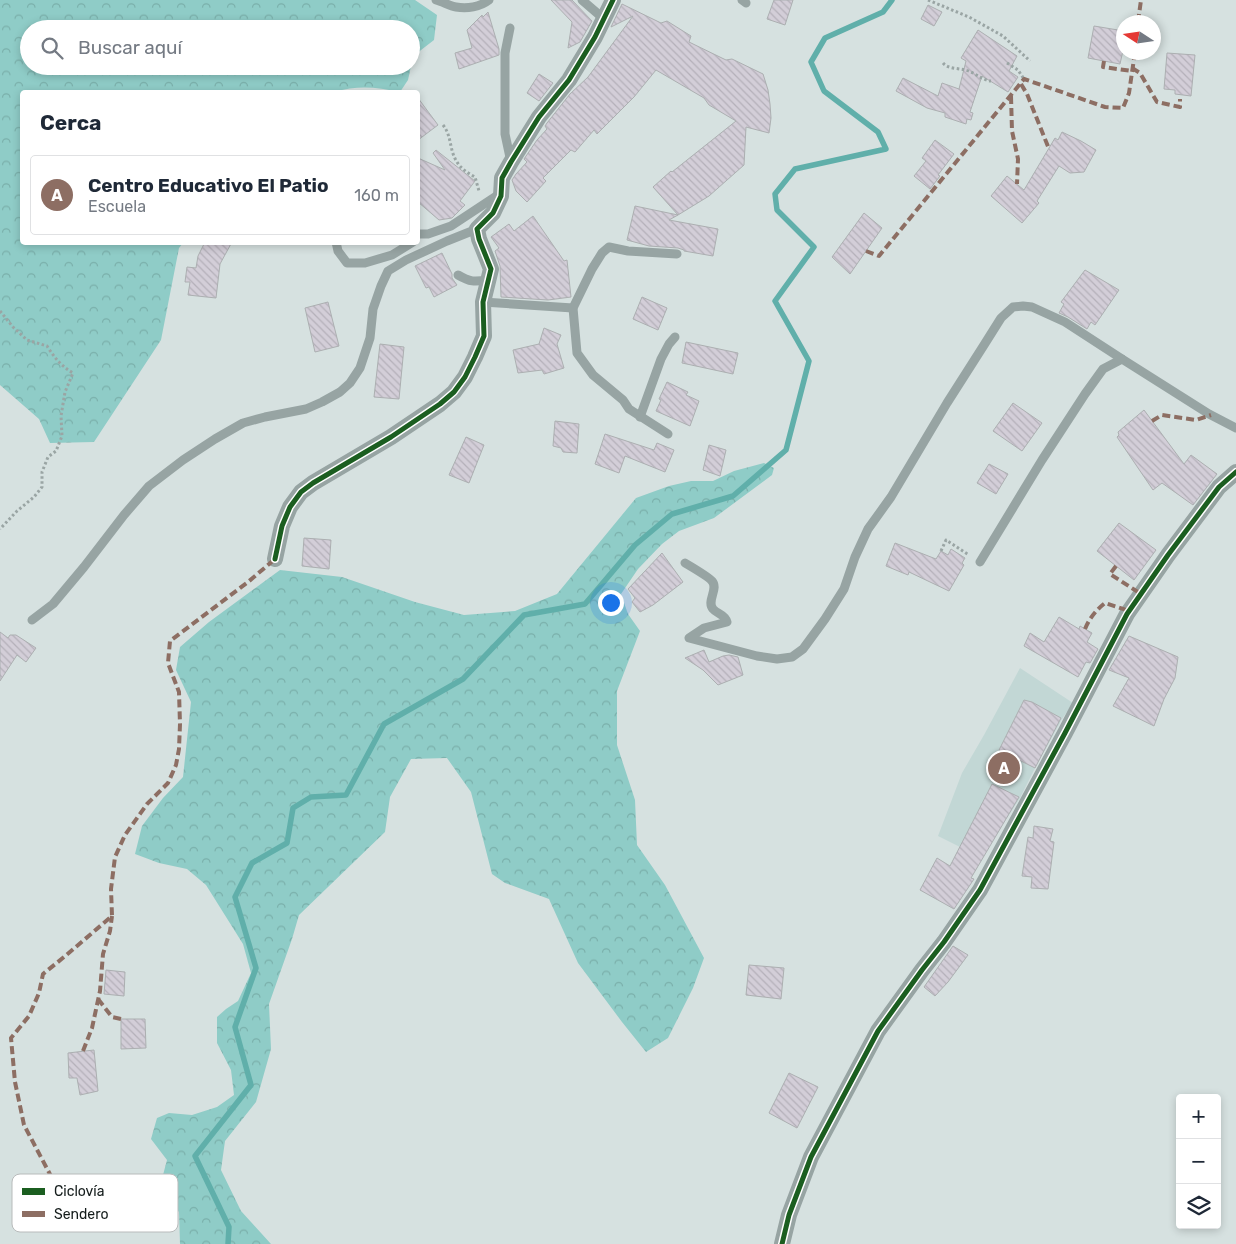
<!DOCTYPE html>
<html lang="es">
<head>
<meta charset="utf-8">
<style>
  body { margin:0; font-family:Rubik,sans-serif; background:#f2f2f3; color:#1f2937 }
  .controls { position:absolute; right:15px; bottom:15px; display:grid; overflow:hidden; border-radius:5px; box-shadow:0 2px 8px #0003 }
  .controls button { width:45px; height:45px; display:grid; place-items:center; padding:0; border:0; border-bottom:1px solid #e0e1e3; background:#fff; color:#1f2937; font:25px sans-serif }
  .compass { position:absolute; left:1116px; top:15px; width:45px; height:45px; border-radius:50%; background:#fff; box-shadow:0 2px 8px #0003; rotate:282deg }
  .you { position:absolute; left:610px; top:602px; width:18px; height:18px; margin:-12px; border:4px solid #fff; border-radius:50%; background:#1a73e8; box-shadow:0 0 0 8px #1a73e833 }
  .badge { display:grid; place-items:center; width:32px; height:32px; border-radius:50%; background:#586160; color:#fff; font-size:16px; font-weight:700 }
  .pin { position:absolute; translate:-50% -50%; border:2px solid #fff; box-shadow:0 1px 5px #0006 }
  .list { margin:0; padding:0; list-style:none }
  h2 { display:flex; justify-content:space-between; align-items:center; height:65px; margin:0; padding:0 20px; font-size:21px }
  h2 small { font-size:16px; font-weight:400; color:#747a83 }
  .list li { display:grid; grid-template-columns:32px 1fr auto; gap:15px; align-items:center; box-sizing:border-box; height:80px; margin:0 10px 10px; padding:0 10px; border:1px solid #e0e1e3; border-radius:5px }
  .list b { display:block; font-size:19px; white-space:nowrap }
  .list p { margin:0; font-size:16px; white-space:nowrap; color:#747a83 }
  .list em { font-size:16px; font-style:normal; color:#747a83 }
  .icon { flex:none; width:28px; height:28px; fill:none; stroke:currentColor; stroke-width:2; stroke-linecap:round; stroke-linejoin:round }
  .map { position:relative; flex:none; width:1236px; height:1244px; overflow:hidden }
  .search { position:absolute; background:#fff; box-shadow:0 2px 8px #0003; left:20px; top:20px; width:400px; height:55px; display:flex; align-items:center; gap:12px; box-sizing:border-box; padding:0 18px; border-radius:28px; color:#747a83; font-size:19px }
  .panel { position:absolute; background:#fff; box-shadow:0 2px 8px #0003; left:20px; top:90px; width:400px; height:155px; border-radius:5px }
  .map>svg:first-child { display:block }
  .built { fill:#c2d7d5 }
  .forest { fill:url(#forest-crowns) }
  .lines { fill:none; stroke-linecap:round; stroke-linejoin:round }
  .stream { stroke:#60afaa; stroke-width:5.5 }
  .building { fill:url(#building-back-hatch); stroke:#acafb1 }
  .path { stroke:#9aa5a4; stroke-width:3; stroke-dasharray:2.5 2.5; stroke-linecap:butt }
  .service { stroke:#97a4a3; stroke-width:9 }
  .minor { stroke:#97a4a3; stroke-width:16 }
  .quiet { stroke:#8d6e63; stroke-width:4; stroke-dasharray:8 4; stroke-linecap:butt }
  .cycleway-casing { stroke:#fff; stroke-width:8 }
  .cycleway { stroke:#1b5e20; stroke-width:5 }
  .key { fill:#fff; stroke:#b8bbbb; stroke-width:1 }
  .key-label { font-size:14px; fill:#141c1b }
</style>
</head>
<body>
<div class="map">
<svg width="1236" height="1244" viewBox="0 0 1236 1244">
  <defs>
    <pattern id="forest-crowns" width="20" height="18" patternUnits="userSpaceOnUse" patternTransform="scale(1.25)"><rect width="20" height="18" fill="#8fccc7"/><path d="M2 6a3 3 0 1 1 6 0M12 15a3 3 0 1 1 6 0" fill="none" stroke="#7aafaa"/></pattern>
    <pattern id="building-back-hatch" width="6" height="6" patternUnits="userSpaceOnUse" patternTransform="scale(1.25)"><rect width="6" height="6" fill="#d3ced8"/><path d="M-1 5l2 2M0 0l6 6M5-1l2 2" fill="none" stroke="#b4b0b9"/></pattern>
  </defs>
  <rect width="100%" height="100%" fill="#d6e1e0"/>
  <path class="built" d="M1020 668 1073 703 1062 719 1035 768 1020 798 992 841 960 847 938 836 962 773 984 735Z"/>
  <g class="forest">
    <path d="M0 0H415L437 15 434 40 412 57 411 63V29H29V66H411L408 80 400 92C376 87 358 85 334 92H22V242L183 243 179 248 161 340 94 442 50 443 39 419 0 385Z"/>
    <path d="M764 463 774 468 772 475 714 518 679 531 662 544 638 569 621 594 628 614 640 631 617 691V745L635 800 637 845 665 885 704 958 693 988 668 1038 646 1052 622 1022 578 963 549 899 505 883 492 874 471 792 447 758 411 759 390 797 385 832 299 915 292 939 269 1004 271 1049 256 1102 225 1141 221 1170 241 1211 271 1244H180L179 1212 159 1190 167 1160 151 1139 157 1118 169 1113 192 1115 217 1107 234 1095 231 1070 217 1043V1017L226 1009 238 1001 251 973 243 944 206 885 187 869 159 863 135 854 142 826 163 798 183 777 191 702 176 670 180 647 209 622 280 570 342 577 415 602 464 615 515 611 557 594 636 498 669 486 691 481H713L734 471Z"/>
  </g>
  <g class="lines">
    <path class="stream" d="M228 1244 229 1227 195 1156 251 1085 235 1027 256 968 235 897 252 863 287 843 293 808 311 797 346 795 384 724 463 679 524 615 585 604 635 545 672 514 733 496 786 450 809 361 775 301 814 247 777 210 775 194 795 169 886 149 878 132 824 91 811 62 825 38 883 12 892 0"/>
  </g>
  <g class="building">
    <path d="M551 0H572L592 21 580 42 568 48 572 22Z"/>
    <path d="M774 0H793L785 25 767 19Z"/>
    <path d="M622 4 661 23 667 21 691 36 689 42 726 60 732 59 763 74 768 90 770 104 771 118 769 133 746 127 744 165 709 196 678 215 653 187 671 171 672 172 736 121 709 105 704 98 656 70 634 97 597 134 594 130 575 152 571 150 543 178 546 181 527 202 516 191 512 180 516 174 527 162 524 159 537 140 547 129 545 126 547 123 570 94 588 77 633 16 611 27Z"/>
    <path d="M928 5 942 12 934 26 921 19Z"/>
    <path d="M488 12 499 49V55L459 69 455 53 472 48 467 30 482 15 483 17Z"/>
    <path d="M1094 26 1124 31V46L1120 64 1088 58Z"/>
    <path d="M978 30 1017 56 1009 71 1018 77 1008 92 982 76 970 112 973 113 971 120 967 119 966 124 945 117V113L927 108 896 91 903 78 938 96 942 83 959 89 966 61 961 58Z"/>
    <path d="M1167 53 1195 55 1191 96 1175 94V90L1164 89Z"/>
    <path d="M539 74 553 83 539 101 527 93Z"/>
    <path d="M418 98 438 125 418 140Z"/>
    <path d="M1062 132 1081 141 1096 150 1084 172 1070 173 1059 166 1037 201 1039 203 1022 223 991 196 1007 176 1024 190 1055 138 1058 140Z"/>
    <path d="M935 140 954 154 938 175 940 176 930 189 914 176 926 161 922 158Z"/>
    <path d="M436 150 475 181 460 201 465 205 452 218 439 220 418 202V158L445 170 433 153Z"/>
    <path d="M635 206 678 215 669 220 718 229 713 256 684 251V250L678 248 649 246 627 240Z"/>
    <path d="M864 213 882 228 850 274 832 257Z"/>
    <path d="M533 216 564 261 567 260 571 297 548 300 501 297 500 266 495 251 499 248 491 237 509 224 514 231Z"/>
    <path d="M205 242H232L220 264 216 298 188 295 190 282H185L187 267 196 268 198 256Z"/>
    <path d="M442 253 452 274V278L457 285 434 297 429 287 426 288 415 266Z"/>
    <path d="M1085 270 1119 290 1095 325 1091 322 1087 329 1068 317 1059 313 1064 304 1061 302Z"/>
    <path d="M642 297 667 308 658 330 633 319Z"/>
    <path d="M328 302 339 346 315 352 305 308Z"/>
    <path d="M544 328 561 335 557 344 564 368 544 374 542 370 518 373 513 350 539 344Z"/>
    <path d="M686 342 738 353 733 374 682 363Z"/>
    <path d="M380 344 404 347 399 399 374 397Z"/>
    <path d="M667 382 688 392 686 395 699 401 690 426 656 411 661 400 659 399Z"/>
    <path d="M1013 403 1042 423 1022 451 993 431Z"/>
    <path d="M1144 410 1184 464 1191 455 1217 474 1193 505 1162 483 1153 490 1117 437 1119 435 1118 432Z"/>
    <path d="M555 421 579 424 577 453 563 452 561 448 553 446Z"/>
    <path d="M605 434 654 450 657 443 674 450 665 472 625 456 619 473 595 464Z"/>
    <path d="M466 437 484 445 469 483 449 475Z"/>
    <path d="M709 445 726 450 720 476 703 470Z"/>
    <path d="M989 464 1008 474 996 494 977 483Z"/>
    <path d="M1119 523 1156 550 1134 580 1097 551Z"/>
    <path d="M304 538 331 540 329 569 302 566Z"/>
    <path d="M895 543 936 559 941 551 948 555 951 549 965 558 962 563 964 565 949 591 909 572 908 575 886 566Z"/>
    <path d="M662 553 683 582 653 605 640 612 632 602 635 598 628 589Z"/>
    <path d="M1059 617 1079 629 1080 626 1092 633 1087 642 1098 649 1090 663 1086 662 1078 677 1024 646 1030 633 1044 642Z"/>
    <path d="M0 632 8 638 10 635H16L36 648 26 662 17 655 0 681Z"/>
    <path d="M1129 636 1178 657 1175 678 1164 699 1154 726 1113 706 1129 678 1109 670Z"/>
    <path d="M704 650 709 662 723 656 729 655 738 657 743 675 718 685 703 670 685 658Z"/>
    <path d="M1024 700 1032 702 1061 718 1035 768 999 750Z"/>
    <path d="M992 784 1019 797 971 878 974 879 954 909 920 890 937 858 950 866Z"/>
    <path d="M1034 826 1053 829 1050 841 1054 842 1048 889 1031 888 1032 877 1022 876 1028 837 1033 838Z"/>
    <path d="M953 946 968 955 948 982 935 996 924 987Z"/>
    <path d="M749 965 784 968 781 999 746 995Z"/>
    <path d="M106 970 125 972 124 996 104 994Z"/>
    <path d="M121 1019H145L146 1048 121 1049Z"/>
    <path d="M94 1050 98 1091 80 1095 77 1078H69L68 1053Z"/>
    <path d="M789 1073 818 1087 797 1128 769 1113Z"/>
  </g>
  <g class="lines">
    <g class="path">
      <path d="M928 0 969 17 1003 36 1030 61"/>
      <path d="M943 63C948 69 958 68 965 70 975 72 981 80 991 81"/>
      <path d="M1007 63 1018 70 1024 79"/>
      <path d="M443 125C452 136 449 150 457 162 461 169 468 173 475 177L479 191"/>
      <path d="M0 311 13 327 27 340 47 346C54 357 61 366 73 373L65 392 61 416 62 436 56 451 48 457 42 472V487L34 497 17 511 0 529"/>
      <path d="M941 551 946 540 969 555"/>
    </g>
    <g class="service">
      <path d="M436 0C443 2 450 6 456 7 467 9 480 7 489 0"/>
      <path d="M582 0 604 19"/>
      <path d="M742 0 746 3"/>
      <path d="M510 28 505 53V134L511 162"/>
      <path d="M418 234H428L451 226 501 193"/>
      <path d="M336 242 338 251 347 263H365L392 255 413 242"/>
      <path d="M458 275C470 282 474 282 488 280"/>
      <path d="M483 302 573 308"/>
      <path d="M640 417 661 359 669 344 675 337"/>
      <path d="M668 434 629 409 623 400 593 375 577 353 573 308 592 269 602 253 609 247 628 251 677 254"/>
      <path d="M980 562 1042 460 1085 394 1103 369 1122 359 1209 414 1236 428"/>
      <path d="M685 563C690 566 709 577 712 581 719 589 706 601 713 609 717 614 725 614 727 622L704 628 689 638 757 656 777 659 792 657 803 649 825 619 844 589 855 557 868 529 891 497 947 403 984 345 1001 318 1013 307 1023 306 1032 307 1065 322 1122 359"/>
      <path d="M32 620 53 604 84 567 124 515 149 486 183 460 215 439 243 423 265 417 306 409 322 402 340 392 350 383 360 368 370 338 373 309 381 286 388 271 406 260 447 241 477 229"/>
    </g>
    <g class="minor">
      <path d="M275 559 282 526 290 507 301 492 313 483 391 437 440 404 454 392 465 377 475 357 484 336 483 302 491 269 479 239 477 229 493 213 501 196 502 178 511 162 539 117 569 80 595 37 613 0"/>
      <path d="M782 1244 789 1215 811 1157 878 1031 922 970 944 942 980 890 1065 733 1127 614 1168 555 1219 487 1236 472"/>
    </g>
    <g class="quiet">
      <path d="M1138 22 1141 0"/>
      <path d="M1104 61 1103 67 1132 71"/>
      <path d="M1132 68 1140 73 1157 102 1180 107V99"/>
      <path d="M1021 84 1027 94 1049 149"/>
      <path d="M1011 96 1012 131 1018 159 1017 184"/>
      <path d="M866 251 879 256 1024 79 1105 107 1123 108 1129 93 1135 52"/>
      <path d="M1152 421 1162 415 1196 420 1211 415"/>
      <path d="M1116 566 1110 574 1141 594"/>
      <path d="M1085 629C1089 619 1096 610 1105 603L1129 611"/>
      <path d="M98 999 112 1017 121 1019"/>
      <path d="M83 1051 92 1028 100 991 103 954 110 931 112 916"/>
      <path d="M59 1201 53 1180 24 1125 15 1082 11 1038 29 1016 39 993 43 974 64 957 112 916 111 889 115 857 125 835 147 804 168 783 176 765 179 749 180 724 179 692 168 663 170 641 248 582 275 559"/>
    </g>
    <g class="cycleway-casing">
      <g id="cycleway">
        <path d="M275 559 282 526 290 507 301 492 313 483 391 437 440 404 454 392 465 377 475 357 484 336 483 302 491 269 479 239 477 229 493 213 501 196 502 178 511 162 539 117 569 80 595 37 613 0"/>
        <path d="M782 1244 789 1215 811 1157 878 1031 922 970 944 942 980 890 1065 733 1127 614 1168 555 1219 487 1236 472"/>
      </g>
    </g>
    <use href="#cycleway" class="cycleway"/>
  </g>
  <rect x="12" y="1174" width="166" height="58" rx="8" class="key"/>
  <rect x="22" y="1188" width="23" height="7" fill="#1b5e20"/>
  <rect x="22" y="1211" width="23" height="6" fill="#8d6e63"/>
  <g class="key-label">
    <text x="54" y="1196">Ciclovía</text>
    <text x="54" y="1219">Sendero</text>
  </g>
</svg>
<div class="controls">
<button>+</button>
<button>−</button>
<button><svg class="icon" aria-label="layers" viewBox="0 0 24 24"><path d="M12 4l9 5-9 5-9-5zM3 14l9 5 9-5"/></svg></button>
</div>
<svg class="compass" viewBox="-18 -18 36 36"><path d="M0-13l5 13h-10z" fill="#e53935"/><path d="M0 13l5-13h-10z" fill="#747a83"/></svg>
<div class="you"></div>
<div class="pin badge" style="left:1004px;top:768px;background:#8d6e63">A</div>
<div class="search"><svg class="icon" aria-label="search" viewBox="0 0 24 24"><circle cx="10" cy="10" r="6"/><path d="M15 15l6 6"/></svg>Buscar aquí</div>
<section class="panel">
<h2>Cerca<small></small></h2>
<ul class="list">
<li><span class="badge" style="background:#8d6e63">A</span><div><b>Centro Educativo El Patio</b><p>Escuela</p></div><em>160 m</em></li>
</ul>
</section>
</div>
</body>
</html>
